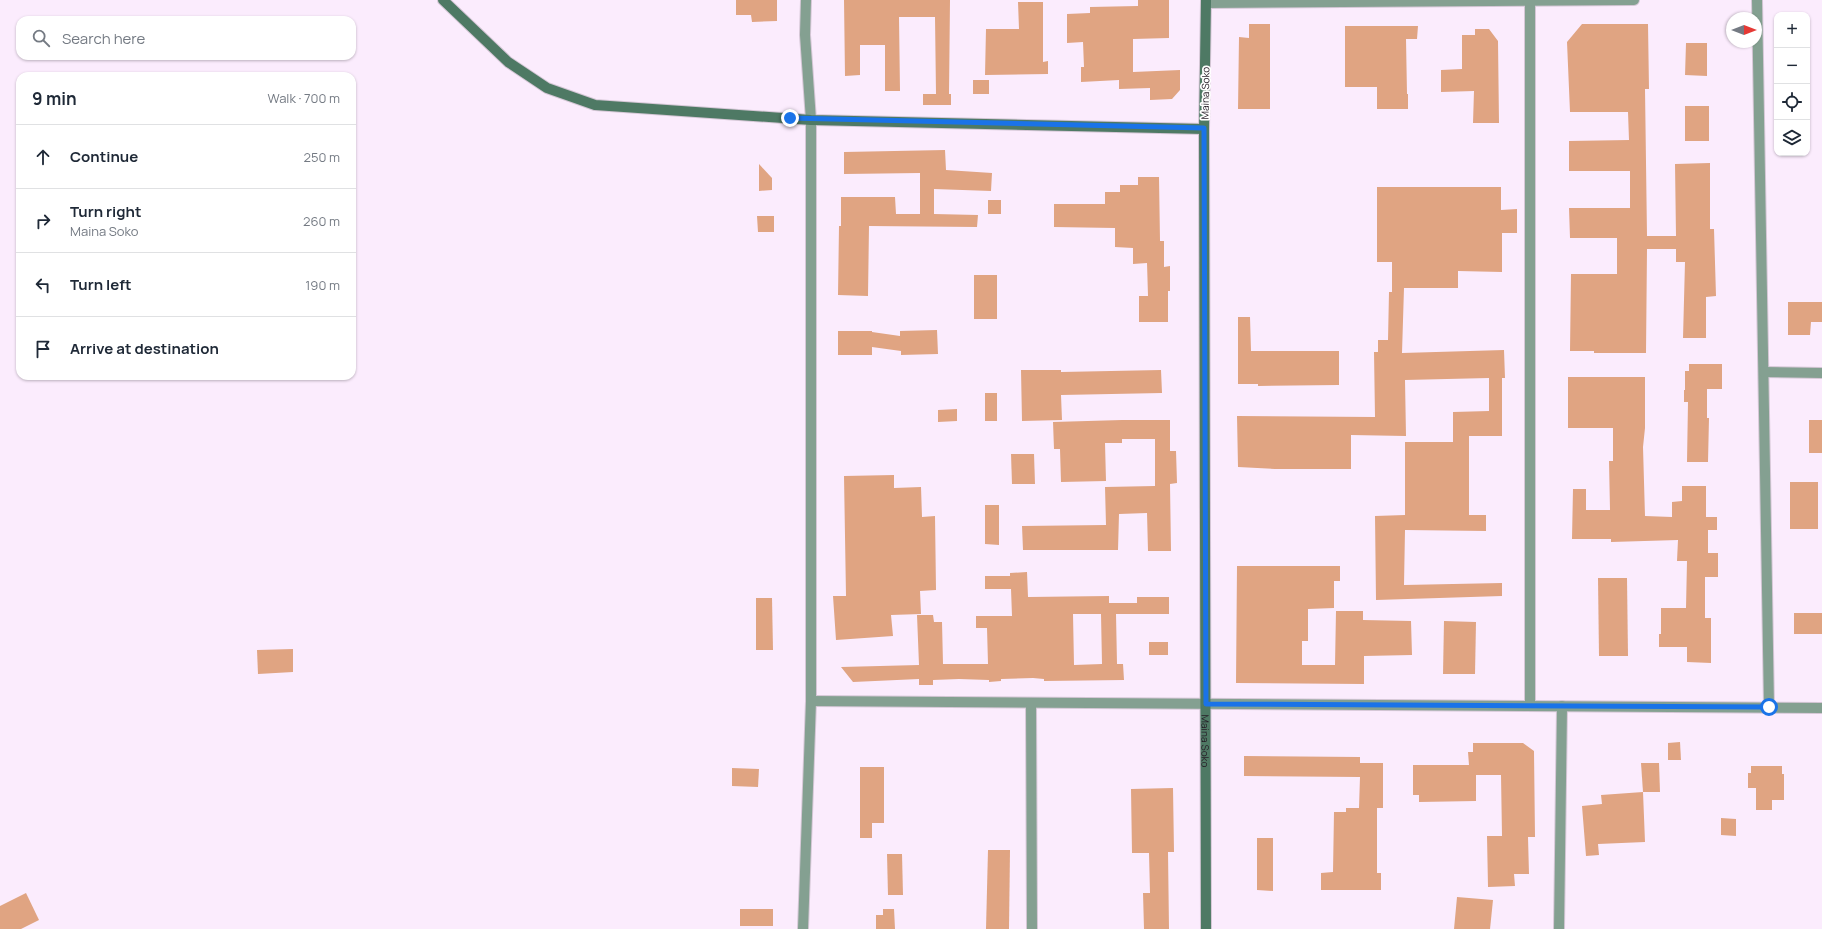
<!DOCTYPE html>
<html lang="en">
<head>
<meta charset="utf-8">
<style>
  body { margin:0; font-family:Manrope,sans-serif; background:#f2f2f3; color:#1f2937 }
  .controls { position:absolute; right:12px; top:12px; display:grid; overflow:hidden; border-radius:8px; box-shadow:0 1px 3px #0004 }
  .controls button { width:36px; height:36px; display:grid; place-items:center; padding:0; border:0; border-bottom:1px solid #e0e1e3; background:#fff; color:#1f2937; font:20px sans-serif }
  .compass { position:absolute; left:1726px; top:12px; width:36px; height:36px; border-radius:50%; background:#fff; box-shadow:0 1px 3px #0004; rotate:90deg }
  .stop { position:absolute; width:12px; height:12px; margin:-9px; border:3px solid #1a73e8; border-radius:50%; background:#fff }
  .stop.end { background:#1a73e8; border-color:#fff; box-shadow:0 1px 4px #0008 }
  .list { margin:0; padding:0; list-style:none }
  h2 { display:flex; justify-content:space-between; align-items:center; height:52px; margin:0; padding:0 16px; font-size:17px }
  h2 small { font-size:13px; font-weight:400; color:#747a83 }
  .list li { display:grid; grid-template-columns:26px 1fr auto; gap:12px; align-items:center; box-sizing:border-box; height:64px; padding:0 16px; border-top:1px solid #e0e1e3 }
  .list b { display:block; font-size:15px; white-space:nowrap }
  .list p { margin:0; font-size:13px; white-space:nowrap; color:#747a83 }
  .list em { font-size:13px; font-style:normal; color:#747a83 }
  .icon { flex:none; width:22px; height:22px; fill:none; stroke:currentColor; stroke-width:2; stroke-linecap:round; stroke-linejoin:round }
  .map { position:relative; flex:none; width:1822px; height:929px; overflow:hidden }
  .search { position:absolute; background:#fff; box-shadow:0 1px 3px #0004; left:16px; top:16px; width:340px; height:44px; display:flex; align-items:center; gap:10px; box-sizing:border-box; padding:0 14px; border-radius:12px; color:#747a83; font-size:15px }
  .panel { position:absolute; background:#fff; box-shadow:0 1px 3px #0004; left:16px; top:72px; width:340px; height:308px; border-radius:12px }
  .map>svg:first-child { display:block }
  .building { fill:#e0a482; fill-rule:evenodd }
  .lines { fill:none; stroke-linecap:round; stroke-linejoin:round }
  .street-casing { stroke:#d5c7d6; stroke-width:12 }
  .secondary-casing { stroke:#d5c7d6; stroke-width:12 }
  .street { stroke:#84a091; stroke-width:10 }
  .secondary { stroke:#4e7964; stroke-width:10 }
  .route { stroke:#1a73e8; stroke-width:5 }
  .labels { text-anchor:middle; dominant-baseline:central; stroke-width:3.5; stroke-linejoin:round; paint-order:stroke }
  .street-label { font-size:10px; fill:#261d27; stroke:#fff }
</style>
</head>
<body>
<div class="map">
<svg width="1822" height="929" viewBox="0 0 1822 929">
  <rect width="100%" height="100%" fill="#fbecfd"/>
  <g class="building">
    <path d="M736 0H777V21L752 22 751 15H736Z"/>
    <path d="M844 0H950L949 94H951V105H923V94H936L935 17H899L900 91H885V45H860V75L845 76Z"/>
    <path d="M1138 0H1169V38L1133 39V72L1180 70V90L1172 99 1150 100V88L1119 89V80L1081 82V67H1084L1083 42 1067 43V14L1090 13V7L1138 6Z"/>
    <path d="M1018 2H1043V62L1048 61V74L985 75 986 29H1019Z"/>
    <path d="M1249 24H1270V109H1238L1239 37 1249 38Z"/>
    <path d="M1582 24H1648L1649 89H1645L1647 236H1676L1675 164 1710 163V229H1714L1716 296 1706 297V338H1683L1685 262H1676V249H1647L1646 353H1594V351H1570L1571 274H1617V238H1570L1569 208H1630V171H1569V141L1629 140 1628 112H1570L1567 42Z"/>
    <path d="M1345 26H1418L1417 39H1406L1407 94H1408V109H1377V87H1345Z"/>
    <path d="M1475 29H1489L1498 41 1499 123H1473L1474 91 1441 92V70L1462 69V35H1475Z"/>
    <path d="M1686 43H1707V76L1685 75Z"/>
    <rect x="973" y="80" width="16" height="14"/>
    <rect x="1685" y="106" width="24" height="35"/>
    <path d="M945 150 946 170 992 173 991 191 934 189V214L978 215 977 227 869 226 868 296 838 295 839 226H841V197H895L896 214H920V173L844 174V152Z"/>
    <path d="M759 164 772 178V190L759 191Z"/>
    <path d="M1138 177H1159L1160 241H1164V267L1170 266V291H1168V322H1139V296H1148L1147 263 1133 264V248L1115 247V228L1054 227V204H1105V192H1120V185H1138Z"/>
    <path d="M1377 187H1501V210L1517 209V233H1502V272L1458 271V288H1404L1402 353 1504 350 1505 378H1502V436H1469V515H1486V531L1405 530 1404 585 1502 583V596L1376 600 1375 516 1405 515V442H1453V412L1489 411V378L1405 380 1406 436 1351 435V469H1275L1238 467 1237 416 1375 417 1374 352H1378V340H1388L1389 292H1392V262H1377Z"/>
    <rect x="988" y="200" width="13" height="14"/>
    <path d="M757 216H774V232H758Z"/>
    <rect x="974" y="275" width="23" height="44"/>
    <path d="M1788 302H1822V322H1811L1810 335H1788Z"/>
    <path d="M1238 317H1250L1251 351H1339V385L1258 386V384H1238Z"/>
    <path d="M937 330 938 354 901 355V351L872 347V355H838V331H872V332L900 336V331Z"/>
    <path d="M1689 364H1722V389H1707V418H1709L1708 462H1687L1688 402H1684V390H1685V371H1689Z"/>
    <path d="M1021 370H1061V372L1161 370 1162 393 1061 395 1062 420 1022 421Z"/>
    <path d="M1568 377H1645V428L1643 447 1645 516 1672 517V502L1682 501V486H1706V517H1717V530H1708V553H1718V577H1705V618H1711V663L1687 662V647H1659V634H1661V608H1686L1687 561H1677L1678 540 1611 542V539H1572L1573 489H1586V510H1610L1609 461H1613V428H1568Z"/>
    <rect x="985" y="393" width="12" height="28"/>
    <path d="M957 409V421L938 422V410Z"/>
    <path d="M1122 420H1170V451H1176L1177 483 1170 484 1171 551H1148L1147 513 1119 514 1118 550H1023L1022 526 1106 525 1105 487 1155 486V439H1122V443H1105L1106 481 1061 482 1060 449H1054L1053 422Z"/>
    <rect x="1809" y="420" width="13" height="33"/>
    <path d="M1011 454H1034L1035 484H1012Z"/>
    <path d="M894 475V488L921 487 922 517 935 516 936 590 920 591 921 614 891 615 893 636 836 640 833 596H846L844 476Z"/>
    <rect x="1790" y="482" width="28" height="47"/>
    <path d="M985 505H999V545L985 544Z"/>
    <path d="M1237 566H1340V581H1334V608L1308 609V641H1302V665H1335L1336 611H1363V620L1411 621 1412 655 1364 656V684L1236 683Z"/>
    <path d="M1027 572 1028 597 1109 596V603H1137V597H1169V614H1116L1117 664H1123L1124 680 1044 681V679L1033 678 1001 679V681L989 682V680L959 679 933 680V685H919V679L853 682 841 667 919 665 917 615H933L934 622H942L943 664H988L987 628H976V616H1012L1011 589H985V576H1010V573ZM1073 614H1101L1102 664 1074 665Z"/>
    <path d="M1598 578H1627L1628 656H1599Z"/>
    <path d="M756 598H772L773 650H756Z"/>
    <rect x="1794" y="613" width="28" height="21"/>
    <path d="M1444 621 1476 622 1475 674H1443Z"/>
    <rect x="1149" y="642" width="19" height="13"/>
    <path d="M293 649V672L258 674 257 650Z"/>
    <path d="M1680 742 1681 760H1668V743Z"/>
    <path d="M1473 743H1523L1534 751 1535 837H1528L1529 874H1514L1515 886 1488 887 1487 836H1502L1501 775H1476V801L1419 802V795H1413V765H1469L1468 752H1473Z"/>
    <path d="M1244 756 1360 757V763H1383V808H1377V873H1381V890H1321V873L1333 872 1334 812H1346V808H1359L1360 777 1244 776Z"/>
    <path d="M1641 763H1659L1660 792H1643Z"/>
    <path d="M1751 766H1782V774H1784V800H1772V810H1756V788H1748V773H1751Z"/>
    <path d="M860 767H884V823H872V838H860Z"/>
    <path d="M732 768 759 769 758 787 732 786Z"/>
    <path d="M1173 788 1174 852H1168L1169 929H1144L1143 893H1150L1149 853H1132L1131 789Z"/>
    <path d="M1643 792 1645 842 1598 844 1599 855 1586 856 1582 806 1602 804 1601 795Z"/>
    <path d="M1721 818 1736 819V836L1721 835Z"/>
    <path d="M1257 838H1273V891L1257 890Z"/>
    <path d="M988 850H1010L1009 929H986Z"/>
    <path d="M887 854H902L903 895H888Z"/>
    <path d="M26 893 39 920 21 929H0V906Z"/>
    <path d="M1457 897 1493 900 1490 929H1454Z"/>
    <rect x="740" y="909" width="33" height="17"/>
    <path d="M883 909H894L895 929H876V915H883Z"/>
  </g>
  <g class="lines">
    <g class="street-casing">
      <g id="street">
        <path d="M1530 0V706"/>
        <path d="M1757 0 1769 707"/>
        <path d="M1206 3 1634 0"/>
        <path d="M1764 372 1822 373"/>
        <path d="M811 701 1822 708"/>
        <path d="M1031 703 1032 929"/>
        <path d="M803 929 811 701V120L805 35 806 0"/>
        <path d="M1559 929 1562 706"/>
      </g>
    </g>
    <g class="secondary-casing">
      <g id="secondary">
        <path d="M443 0 508 62 547 88 595 105 811 120 1204 129"/>
        <path id="s1" d="M1206 0 1204 129 1206 929"/>
      </g>
    </g>
    <use href="#street" class="street"/>
    <use href="#secondary" class="secondary"/>
  </g>
  <g class="lines">
    <path class="route" d="M790 118 1204 128 1206 704 1769 707"/>
  </g>
  <g class="labels">
    <g class="street-label">
      <text transform="translate(1205 93) rotate(-89)">Maina Soko</text>
      <text stroke="none"><textPath href="#s1" startOffset="741">Maina Soko</textPath></text>
    </g>
  </g>
</svg>
<div class="controls">
<button>+</button>
<button>−</button>
<button><svg class="icon" aria-label="locate" viewBox="0 0 24 24"><circle cx="12" cy="12" r="6"/><path d="M12 2v4M12 18v4M2 12h4M18 12h4"/></svg></button>
<button><svg class="icon" aria-label="layers" viewBox="0 0 24 24"><path d="M12 4l9 5-9 5-9-5zM3 14l9 5 9-5"/></svg></button>
</div>
<svg class="compass" viewBox="-18 -18 36 36"><path d="M0-13l5 13h-10z" fill="#e53935"/><path d="M0 13l5-13h-10z" fill="#747a83"/></svg>
<div class="stop" style="left:1769px;top:707px"></div>
<div class="stop end" style="left:790px;top:118px"></div>
<div class="search"><svg class="icon" aria-label="search" viewBox="0 0 24 24"><circle cx="10" cy="10" r="6"/><path d="M15 15l6 6"/></svg>Search here</div>
<section class="panel">
<h2>9 min<small>Walk · 700 m</small></h2>
<ul class="list">
<li><svg class="icon" aria-label="ahead" viewBox="0 0 24 24"><path d="M12 20V5M6 11l6-6 6 6"/></svg><div><b>Continue</b></div><em>250 m</em></li>
<li><svg class="icon" aria-label="right" viewBox="0 0 24 24"><path d="M7 20v-9h11M14 6l5 5-5 5"/></svg><div><b>Turn right</b><p>Maina Soko</p></div><em>260 m</em></li>
<li><svg class="icon" aria-label="left" viewBox="0 0 24 24"><path d="M17 20v-9H6M10 6l-5 5 5 5"/></svg><div><b>Turn left</b></div><em>190 m</em></li>
<li><svg class="icon" aria-label="arrive" viewBox="0 0 24 24"><path d="M6 21V4h12l-3 4 3 4H6"/></svg><div><b>Arrive at destination</b></div></li>
</ul>
</section>
</div>
</body>
</html>
